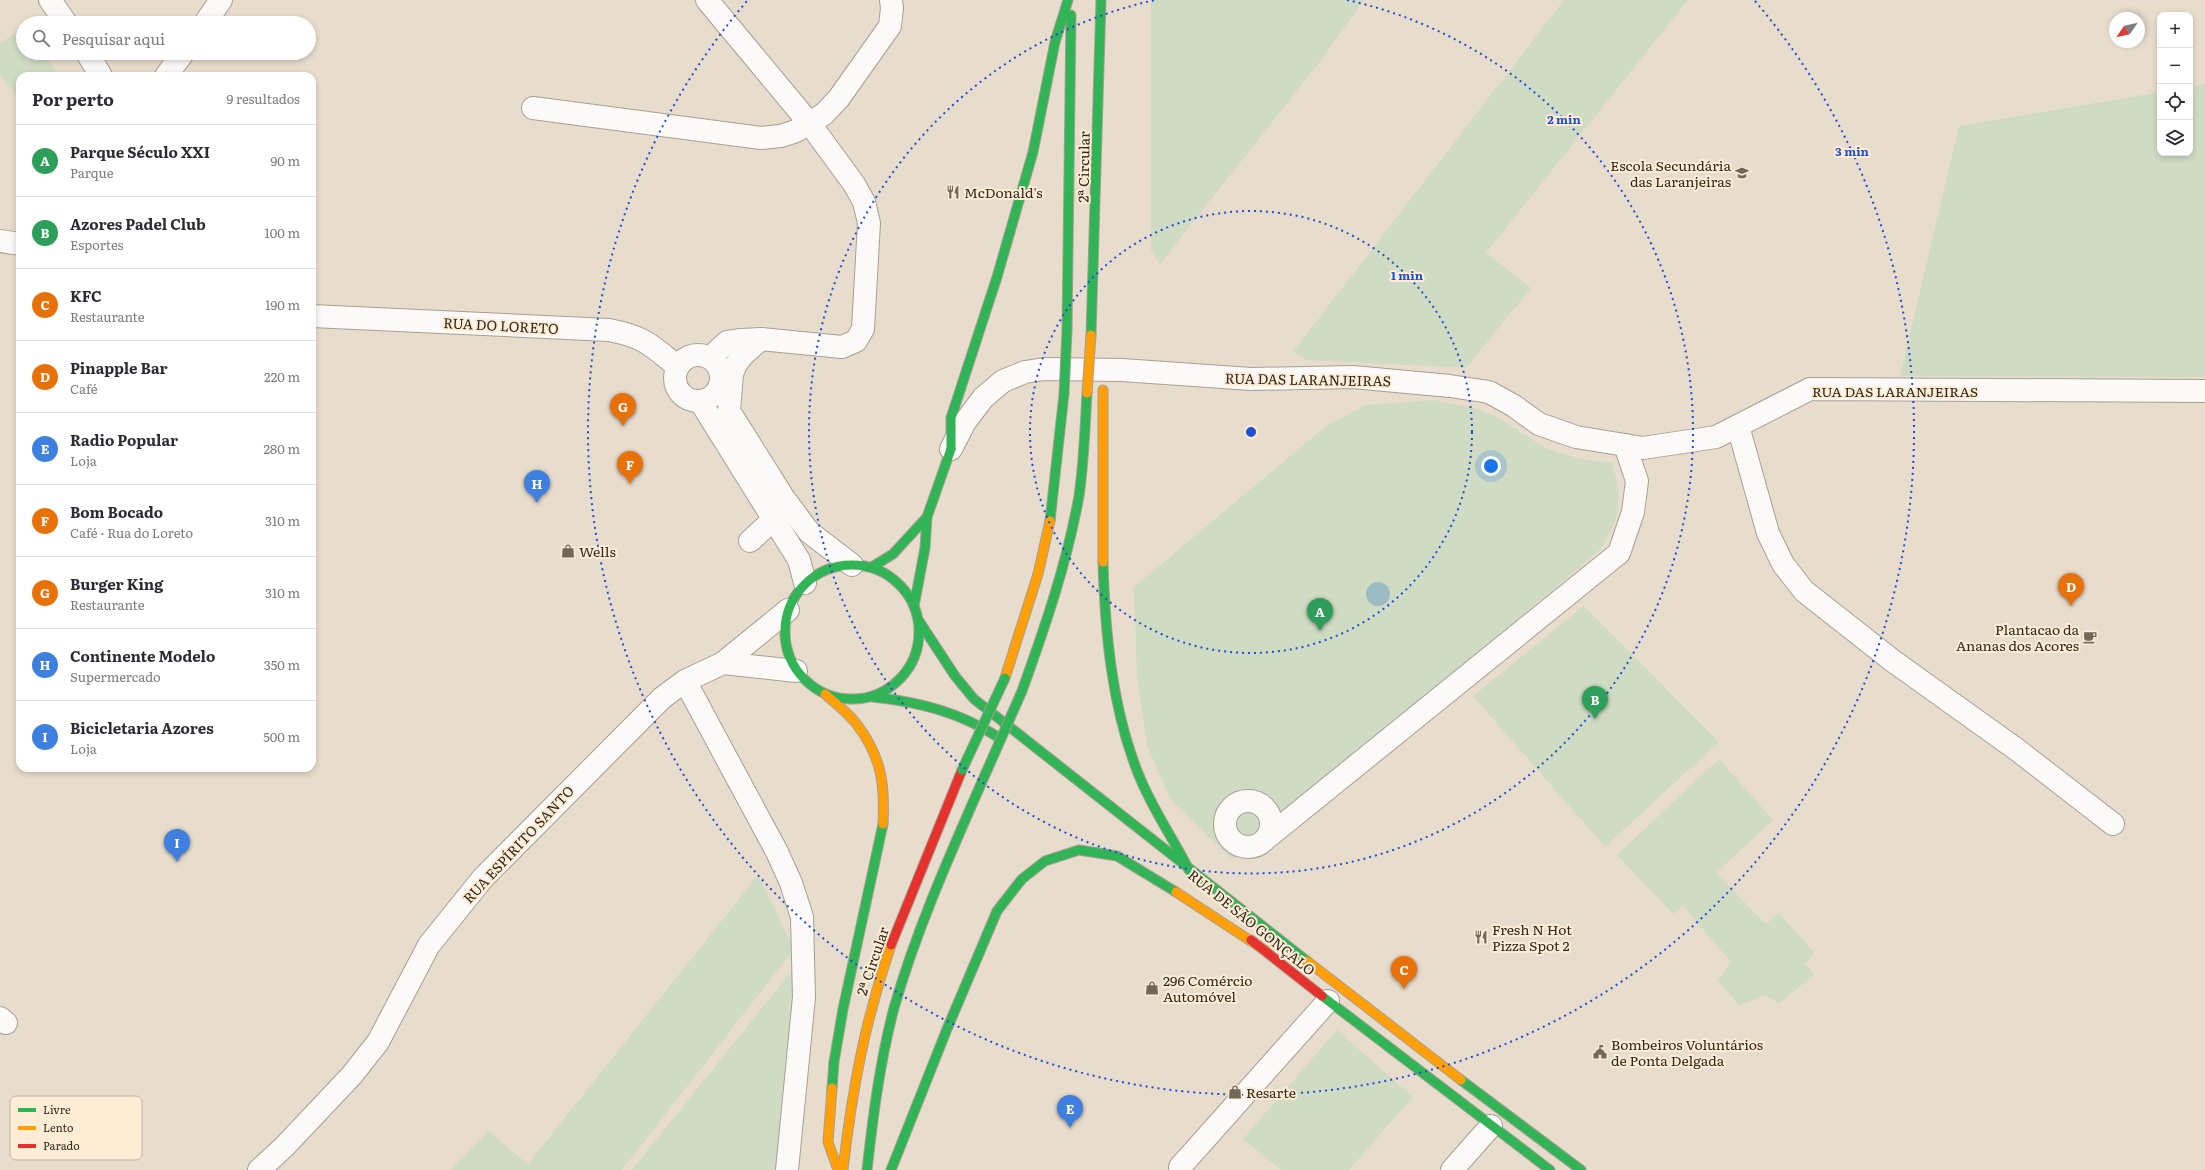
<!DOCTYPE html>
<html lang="pt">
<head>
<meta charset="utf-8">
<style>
  body { margin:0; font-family:Literata,serif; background:#f2f2f3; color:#2b2b33 }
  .controls { position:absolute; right:12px; top:12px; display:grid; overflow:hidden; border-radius:8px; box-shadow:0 2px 6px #0003 }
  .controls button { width:36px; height:36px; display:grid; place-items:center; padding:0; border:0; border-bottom:1px solid #e1e1e2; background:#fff; color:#2b2b33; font:20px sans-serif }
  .compass { position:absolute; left:2109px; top:12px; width:36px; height:36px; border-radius:50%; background:#fff; box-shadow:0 2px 6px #0003; rotate:236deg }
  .you { position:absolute; left:1491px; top:466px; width:14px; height:14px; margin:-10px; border:3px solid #fff; border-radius:50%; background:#1a73e8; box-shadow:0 0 0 6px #1a73e833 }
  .badge { display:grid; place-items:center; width:26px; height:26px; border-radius:50%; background:#71685b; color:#fff; font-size:13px; font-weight:700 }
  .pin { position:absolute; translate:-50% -33px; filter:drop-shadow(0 1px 2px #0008) }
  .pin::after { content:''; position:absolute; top:21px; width:14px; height:12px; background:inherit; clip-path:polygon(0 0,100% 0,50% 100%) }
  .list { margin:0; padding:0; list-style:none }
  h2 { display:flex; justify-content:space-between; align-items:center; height:52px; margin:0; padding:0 16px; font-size:17px }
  h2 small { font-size:13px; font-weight:400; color:#7c7c81 }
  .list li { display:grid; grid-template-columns:26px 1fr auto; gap:12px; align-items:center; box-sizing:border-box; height:72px; padding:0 16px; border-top:1px solid #e1e1e2 }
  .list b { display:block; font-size:15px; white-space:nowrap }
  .list p { margin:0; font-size:13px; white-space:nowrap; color:#7c7c81 }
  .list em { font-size:13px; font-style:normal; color:#7c7c81 }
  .icon { flex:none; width:22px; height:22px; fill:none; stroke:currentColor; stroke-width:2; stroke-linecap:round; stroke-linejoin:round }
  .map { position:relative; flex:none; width:2205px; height:1170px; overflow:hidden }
  .search { position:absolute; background:#fff; box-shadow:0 2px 6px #0003; left:16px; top:16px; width:300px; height:44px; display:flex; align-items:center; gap:10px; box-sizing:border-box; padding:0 14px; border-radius:22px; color:#7c7c81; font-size:15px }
  .panel { position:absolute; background:#fff; box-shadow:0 2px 6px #0003; left:16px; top:72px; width:300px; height:700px; border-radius:12px }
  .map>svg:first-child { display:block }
  .green { fill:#d0dbc4 }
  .water { fill:#9cbcc3 }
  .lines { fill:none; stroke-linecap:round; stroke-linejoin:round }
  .street-casing { stroke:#a79f93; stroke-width:24 }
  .fast-casing { stroke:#a79f93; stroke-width:11 }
  .slow-casing { stroke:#a79f93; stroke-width:11 }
  .jam-casing { stroke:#a79f93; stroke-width:11 }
  .street { stroke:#fcfaf8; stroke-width:22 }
  .fast { stroke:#30b455; stroke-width:9 }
  .slow { stroke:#ff9f0a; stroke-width:9 }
  .jam { stroke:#e5322d; stroke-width:9 }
  .fast-bridge-casing { stroke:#a79f93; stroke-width:11; stroke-linecap:butt }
  .slow-bridge-casing { stroke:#a79f93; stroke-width:11; stroke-linecap:butt }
  .fast-bridge { stroke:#30b455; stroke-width:9 }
  .slow-bridge { stroke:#ff9f0a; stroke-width:9 }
  .ring { fill:none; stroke:#1d4ed8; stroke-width:2; stroke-dasharray:2 4 }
  .labels { text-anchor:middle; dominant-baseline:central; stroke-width:4; stroke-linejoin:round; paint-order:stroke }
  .poi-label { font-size:14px; fill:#31291e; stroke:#feecd5; text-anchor:start }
  .street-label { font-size:14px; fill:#31291e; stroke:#feecd5 }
  .key { fill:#feecd5; stroke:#c0b29e; stroke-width:1 }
  .key-label { font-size:11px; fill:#31291e }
  .centre { fill:#1d4ed8; stroke:#feecd5; stroke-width:2 }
  .ring-label { font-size:12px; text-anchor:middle; font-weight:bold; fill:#1d4ed8; stroke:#feecd5; stroke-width:4; stroke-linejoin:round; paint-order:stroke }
</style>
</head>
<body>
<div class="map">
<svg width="2205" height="1170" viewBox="0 0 2205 1170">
  <rect width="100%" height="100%" fill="#e8ddcd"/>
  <g class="green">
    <path d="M1151 0H1364L1318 64 1160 264 1151 251Z"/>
    <path d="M1564 0H1688L1486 253 1531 288 1466 368 1306 360 1293 352Z"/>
    <path d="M22 27 23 53H42L61 76H20V99L0 74V44Z"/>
    <path d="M2205 84V377L1900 376 1959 126 2160 92V153H2190V87Z"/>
    <path d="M1434 400 1474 408 1501 419 1545 448 1577 458 1612 463C1616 477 1620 494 1618 509 1616 523 1607 537 1601 549L1233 860 1170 799 1147 745 1137 676 1134 587 1326 426 1366 405Z"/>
    <path d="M1584 606 1719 742 1605 847 1473 696Z"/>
    <path d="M1719 759 1773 820 1716 873 1766 924 1779 913 1814 952 1805 964 1814 975 1779 1003 1765 995 1739 1006 1718 980 1731 962 1683 906 1673 914 1617 855Z"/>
    <path d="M758 875 794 949 622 1170H450L488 1131 528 1164Z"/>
    <path d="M799 962 781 1170H632Z"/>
    <path d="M1337 1030 1413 1097 1349 1170H1281L1243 1139Z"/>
  </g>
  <circle class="water" cx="1378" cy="594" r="12"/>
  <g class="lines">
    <g class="street-casing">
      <g id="street">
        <path d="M50 0 66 23"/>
        <path d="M707 0 810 124 854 184 864 202 869 223 863 329 856 341 842 347 761 339 741 340 727 342 710 358"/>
        <path d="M205 23 221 0"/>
        <path d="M87 53 101 76"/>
        <path d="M166 76 183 53"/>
        <path d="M533 108 761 138 781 136 796 131 824 114 839 98 890 26 892 8 891 0"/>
        <path d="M0 241 20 244"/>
        <path d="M312 316 609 330C645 337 651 345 678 367"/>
        <path d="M761 339 744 354 736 364 732 374 729 411 783 497 809 532 852 565"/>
        <circle cx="698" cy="378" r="23"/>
        <path d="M700 401 799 560 805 583"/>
        <path d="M1738 426 1768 533 1783 564 1804 591 1893 661 2016 749 2113 824"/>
        <path d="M951 449 965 422 983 398 1003 381 1025 372 1044 369 1122 370 1251 379 1353 377 1450 386 1489 392 1514 406 1539 424 1576 437 1643 448 1716 437 1810 389 2205 391"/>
        <path d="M750 541 774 519"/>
        <path d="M723 663 796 671"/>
        <path d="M685 681 777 852 791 883 802 917 804 997 787 1170"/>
        <circle cx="1248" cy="824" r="23"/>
        <path d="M1268 837 1619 553 1633 512 1637 481 1625 445"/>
        <path d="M0 1018 6 1023"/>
        <path d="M1180 1167 1328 1001"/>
        <path d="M259 1170 284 1147 352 1075 378 1042 429 945 483 878 662 698 685 681 723 663 788 610"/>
        <path d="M1452 1170 1491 1126"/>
      </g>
    </g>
    <g class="fast-casing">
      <g id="fast">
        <path d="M1067 330 1071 15"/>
        <path d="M1091 335 1101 0"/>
        <path d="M951 449V418L997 277 1033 152 1055 42 1068 0"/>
        <path d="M1050 521 1064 394"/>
        <path d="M1103 562C1105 632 1112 708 1138 773 1151 807 1173 838 1189 870"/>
        <circle cx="852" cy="632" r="67"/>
        <path d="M872 567 893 554 927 517"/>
        <path d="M914 606 925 548 927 517 951 449"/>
        <path d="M919 621 955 676 974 699 1307 961"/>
        <path d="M1022 691C1045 627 1067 563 1079 496 1084 462 1085 427 1087 393"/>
        <path d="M873 697C919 702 959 712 998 737"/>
        <path d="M1322 996 1550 1170"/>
        <path d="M1461 1080 1581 1170"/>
        <path d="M832 1088 834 1062 843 1009 883 824"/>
        <path d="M867 1170C873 1116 880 1061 894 1008 916 931 949 857 981 784"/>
        <path d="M891 1170 947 1029 997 911 1022 879 1045 861 1079 850 1117 856 1176 892"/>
      </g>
    </g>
    <g class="slow-casing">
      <g id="slow">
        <path d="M1103 562V390"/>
        <path d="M1005 678 1038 574 1050 521"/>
        <path d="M825 694C836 704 850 714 858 726 882 758 885 786 883 824"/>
        <path d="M1176 892 1266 951"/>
        <path d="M1307 961 1461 1080"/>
        <path d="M832 1088 828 1142 838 1170"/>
        <path d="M843 1170C852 1090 865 1021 891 945"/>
      </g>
    </g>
    <g class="jam-casing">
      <g id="jam">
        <path d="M1251 940 1322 996"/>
        <path d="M891 945 962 770"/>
      </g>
    </g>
    <use href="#street" class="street"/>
    <use href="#fast" class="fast"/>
    <use href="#slow" class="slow"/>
    <use href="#jam" class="jam"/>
    <g class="fast-bridge-casing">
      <g id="fast-bridge">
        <path d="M1064 394 1067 330"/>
        <path d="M962 770 1005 678"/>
        <path d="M981 784 1022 691"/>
      </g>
    </g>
    <g class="slow-bridge-casing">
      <path id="slow-bridge" d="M1087 393 1091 335"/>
    </g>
    <use href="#fast-bridge" class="fast-bridge"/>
    <use href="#slow-bridge" class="slow-bridge"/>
  </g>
  <g class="ring">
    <circle cx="1251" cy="432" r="221"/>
    <path d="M1347 0A442 442 0 1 1 1155 0"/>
    <path d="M1755 1A663 663 0 1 1 747 1"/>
  </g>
  <defs>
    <g id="school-bare" transform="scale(1.08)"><path d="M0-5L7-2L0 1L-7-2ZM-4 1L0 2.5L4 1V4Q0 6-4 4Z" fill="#71685b" stroke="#feecd5" stroke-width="2.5" paint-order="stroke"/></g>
    <g id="restaurant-bare" transform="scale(1.08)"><path d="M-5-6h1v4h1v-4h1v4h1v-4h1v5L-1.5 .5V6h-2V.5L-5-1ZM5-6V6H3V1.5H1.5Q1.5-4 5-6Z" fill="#71685b" stroke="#feecd5" stroke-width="2.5" paint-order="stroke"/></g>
    <g id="shop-bare" transform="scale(1.08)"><path d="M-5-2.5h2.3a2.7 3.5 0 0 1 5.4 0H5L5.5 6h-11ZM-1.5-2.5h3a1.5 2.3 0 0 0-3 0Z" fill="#71685b" stroke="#feecd5" stroke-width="2.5" paint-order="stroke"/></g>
    <g id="cafe-bare" transform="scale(1.08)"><path d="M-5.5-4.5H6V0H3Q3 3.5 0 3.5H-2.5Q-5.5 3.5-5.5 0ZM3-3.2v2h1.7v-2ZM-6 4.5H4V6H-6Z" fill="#71685b" stroke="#feecd5" stroke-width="2.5" paint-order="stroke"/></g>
    <g id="civic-bare" transform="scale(1.08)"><path d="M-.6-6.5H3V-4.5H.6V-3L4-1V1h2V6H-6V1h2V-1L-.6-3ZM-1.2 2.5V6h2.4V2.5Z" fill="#71685b" stroke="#feecd5" stroke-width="2.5" paint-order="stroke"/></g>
  </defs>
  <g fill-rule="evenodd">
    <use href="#school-bare" x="1742" y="173"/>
    <use href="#restaurant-bare" x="953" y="192"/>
    <use href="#shop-bare" x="568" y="551"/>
    <use href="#cafe-bare" x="2090" y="637"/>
    <use href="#restaurant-bare" x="1481" y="937"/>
    <use href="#shop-bare" x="1152" y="988"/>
    <use href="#civic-bare" x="1600" y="1052"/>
    <use href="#shop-bare" x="1235" y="1092"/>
  </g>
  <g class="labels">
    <g class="poi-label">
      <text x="1731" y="165" text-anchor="end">Escola Secundária<tspan x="1731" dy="16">das Laranjeiras</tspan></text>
      <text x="964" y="192">McDonald's</text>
      <text x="579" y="551">Wells</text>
      <text x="2079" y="629" text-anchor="end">Plantacao da<tspan x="2079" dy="16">Ananas dos Acores</tspan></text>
      <text x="1492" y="929">Fresh N Hot<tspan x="1492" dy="16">Pizza Spot 2</tspan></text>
      <text x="1163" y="980">296 Comércio<tspan x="1163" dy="16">Automóvel</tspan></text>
      <text x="1611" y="1044">Bombeiros Voluntários<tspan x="1611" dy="16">de Ponta Delgada</tspan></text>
      <text x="1246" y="1092">Resarte</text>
    </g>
    <g class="street-label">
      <text transform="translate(1083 167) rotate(-89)">2ª Circular</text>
      <text transform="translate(501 325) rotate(3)">RUA DO LORETO</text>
      <text transform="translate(1308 379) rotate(1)">RUA DAS LARANJEIRAS</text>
      <text x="1895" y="391">RUA DAS LARANJEIRAS</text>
      <text transform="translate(518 844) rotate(-47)">RUA ESPÍRITO SANTO</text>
      <text transform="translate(1252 922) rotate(39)">RUA DE SÃO GONÇALO</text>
      <text transform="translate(872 961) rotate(-71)">2ª Circular</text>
    </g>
  </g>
  <rect x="10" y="1096" width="132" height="64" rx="6" class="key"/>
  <rect x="18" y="1108" width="18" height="4" fill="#30b455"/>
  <rect x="18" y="1126" width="18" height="4" fill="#ff9f0a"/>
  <rect x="18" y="1144" width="18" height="4" fill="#e5322d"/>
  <g class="key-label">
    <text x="43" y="1114">Livre</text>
    <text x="43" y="1132">Lento</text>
    <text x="43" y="1150">Parado</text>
  </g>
  <circle cx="1251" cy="432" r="6" class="centre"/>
  <g class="ring-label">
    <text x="1564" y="124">2 min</text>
    <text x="1852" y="156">3 min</text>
    <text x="1407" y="280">1 min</text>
  </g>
</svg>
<div class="controls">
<button>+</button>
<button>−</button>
<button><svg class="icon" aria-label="locate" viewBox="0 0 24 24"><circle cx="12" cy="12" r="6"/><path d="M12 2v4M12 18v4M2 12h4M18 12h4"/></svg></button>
<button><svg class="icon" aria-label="layers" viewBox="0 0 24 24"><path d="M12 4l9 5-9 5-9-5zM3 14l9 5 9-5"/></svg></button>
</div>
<svg class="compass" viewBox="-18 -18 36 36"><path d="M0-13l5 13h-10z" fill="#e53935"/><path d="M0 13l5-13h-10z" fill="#7c7c81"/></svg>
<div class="you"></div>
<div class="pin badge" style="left:1320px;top:631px;background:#2e9e5b">A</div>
<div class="pin badge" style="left:1595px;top:719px;background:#2e9e5b">B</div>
<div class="pin badge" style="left:1404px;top:989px;background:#e8710a">C</div>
<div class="pin badge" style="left:2071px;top:606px;background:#e8710a">D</div>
<div class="pin badge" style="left:1070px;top:1128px;background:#3f7fe0">E</div>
<div class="pin badge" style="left:630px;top:484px;background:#e8710a">F</div>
<div class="pin badge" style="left:623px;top:426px;background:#e8710a">G</div>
<div class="pin badge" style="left:537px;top:503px;background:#3f7fe0">H</div>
<div class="pin badge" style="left:177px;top:862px;background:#3f7fe0">I</div>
<div class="search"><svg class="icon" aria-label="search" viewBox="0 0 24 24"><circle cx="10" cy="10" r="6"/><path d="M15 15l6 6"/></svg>Pesquisar aqui</div>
<section class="panel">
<h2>Por perto<small>9 resultados</small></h2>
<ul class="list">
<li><span class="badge" style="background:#2e9e5b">A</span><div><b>Parque Século XXI</b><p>Parque</p></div><em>90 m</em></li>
<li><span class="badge" style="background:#2e9e5b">B</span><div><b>Azores Padel Club</b><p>Esportes</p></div><em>100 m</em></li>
<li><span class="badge" style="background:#e8710a">C</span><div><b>KFC</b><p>Restaurante</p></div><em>190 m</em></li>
<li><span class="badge" style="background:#e8710a">D</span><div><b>Pinapple Bar</b><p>Café</p></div><em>220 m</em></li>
<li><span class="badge" style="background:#3f7fe0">E</span><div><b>Radio Popular</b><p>Loja</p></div><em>280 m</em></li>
<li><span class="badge" style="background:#e8710a">F</span><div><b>Bom Bocado</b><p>Café · Rua do Loreto</p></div><em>310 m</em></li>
<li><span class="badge" style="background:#e8710a">G</span><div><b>Burger King</b><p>Restaurante</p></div><em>310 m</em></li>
<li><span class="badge" style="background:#3f7fe0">H</span><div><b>Continente Modelo</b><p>Supermercado</p></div><em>350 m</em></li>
<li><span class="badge" style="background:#3f7fe0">I</span><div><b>Bicicletaria Azores</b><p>Loja</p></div><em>500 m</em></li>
</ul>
</section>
</div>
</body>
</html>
